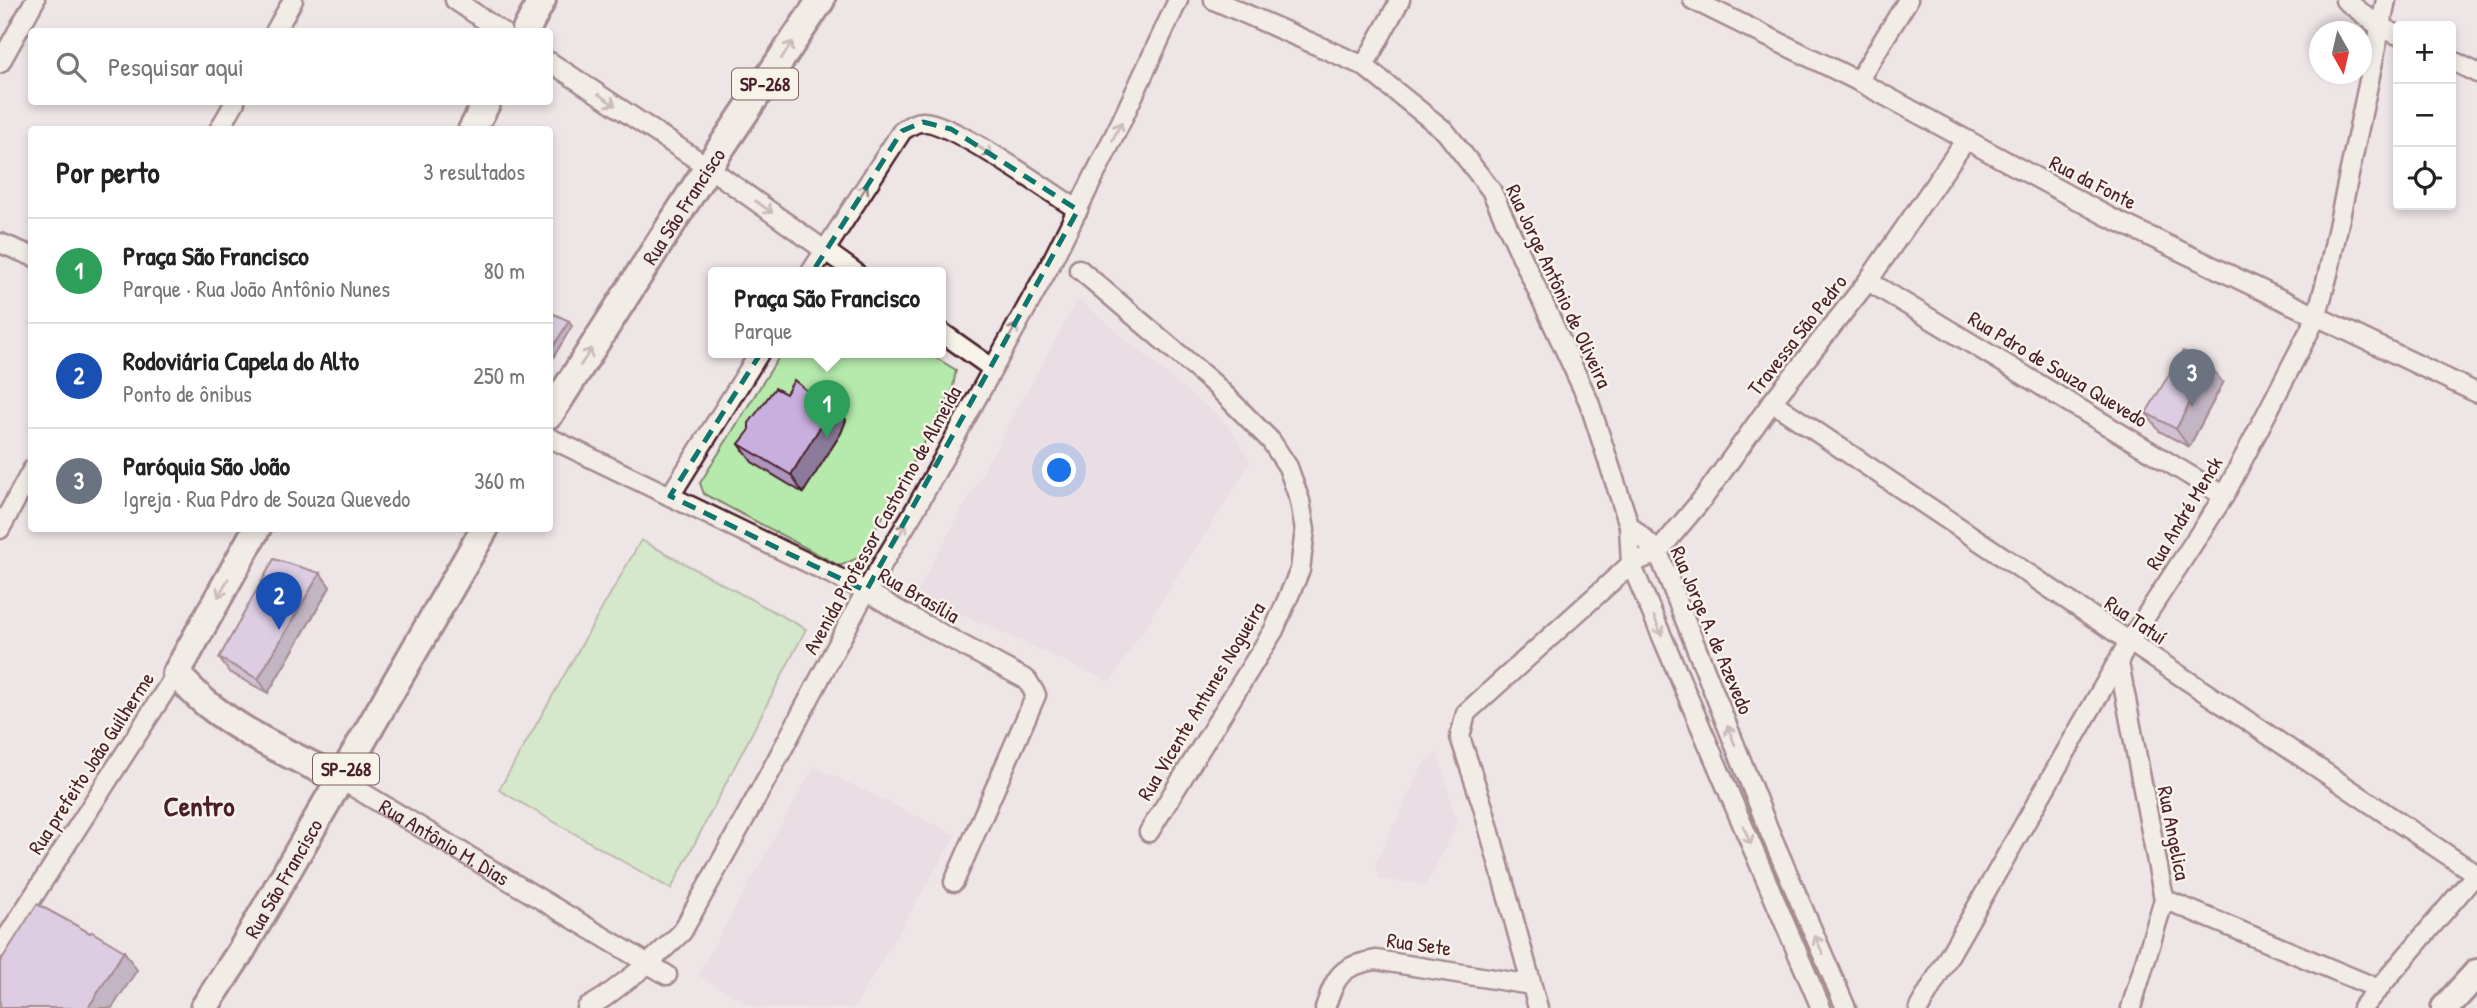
<!DOCTYPE html>
<html lang="pt">
<head>
<meta charset="utf-8">
<style>
  body { margin:0; font-family:"Patrick Hand",sans-serif; background:#f2f2f2; color:#222 }
  .controls { position:absolute; right:21px; top:21px; display:grid; overflow:hidden; border-radius:7px; box-shadow:0 4px 10px #0003 }
  .controls button { width:63px; height:63px; display:grid; place-items:center; padding:0; border:0; border-bottom:2px solid #e0e0e0; background:#fff; color:#222; font:35px sans-serif }
  .compass { position:absolute; left:2309px; top:21px; width:63px; height:63px; border-radius:50%; background:#fff; box-shadow:0 4px 10px #0003; rotate:172deg }
  .you { position:absolute; left:1060px; top:471px; width:24px; height:24px; margin:-18px; border:5px solid #fff; border-radius:50%; background:#1a73e8; box-shadow:0 0 0 10px #1a73e833 }
  .badge { display:grid; place-items:center; width:46px; height:46px; border-radius:50%; background:#2563eb; color:#fff; font-size:23px; font-weight:700 }
  .pin { position:absolute; translate:-50% -58px; filter:drop-shadow(0 2px 4px #0008) }
  .pin::after { content:''; position:absolute; top:37px; width:24px; height:21px; background:inherit; clip-path:polygon(0 0,100% 0,50% 100%) }
  .popup { position:absolute; left:708px; top:267px; width:238px; height:91px; box-sizing:border-box; display:grid; place-content:center; border-radius:7px; background:#fff; filter:drop-shadow(0 2px 5px #0005); font-size:23px; white-space:nowrap; color:#767676 }
  .popup b { font-size:26px; color:#222 }
  .popup::after { content:''; position:absolute; left:50%; top:100%; margin-left:-14px; border:14px solid transparent; border-top-color:#fff }
  .list { margin:0; padding:0; list-style:none }
  h2 { display:flex; justify-content:space-between; align-items:center; height:91px; margin:0; padding:0 28px; font-size:30px }
  h2 small { font-size:23px; font-weight:400; color:#767676 }
  .list li { display:grid; grid-template-columns:46px 1fr auto; gap:21px; align-items:center; box-sizing:border-box; height:105px; padding:0 28px; border-top:2px solid #e0e0e0 }
  .list b { display:block; font-size:26px; white-space:nowrap }
  .list p { margin:0; font-size:23px; white-space:nowrap; color:#767676 }
  .list em { font-size:23px; font-style:normal; color:#767676 }
  .icon { flex:none; width:38px; height:38px; fill:none; stroke:currentColor; stroke-width:2; stroke-linecap:round; stroke-linejoin:round }
  .map { position:relative; flex:none; width:2477px; height:1008px; overflow:hidden }
  .search { position:absolute; background:#fff; box-shadow:0 4px 10px #0003; left:28px; top:28px; width:525px; height:77px; display:flex; align-items:center; gap:18px; box-sizing:border-box; padding:0 24px; border-radius:7px; color:#767676; font-size:26px }
  .panel { position:absolute; background:#fff; box-shadow:0 4px 10px #0003; left:28px; top:126px; width:525px; height:406px; border-radius:7px }
  .map>svg:first-child { display:block }
  .built { fill:#e3d5e3 }
  .green { fill:#b6eaac; stroke:#80846c; stroke-width:2 }
  .lines { fill:none; stroke-linecap:round; stroke-linejoin:round }
  .minor-casing { stroke:#4a1f2b; stroke-width:23 }
  .primary-casing { stroke:#4a1f2b; stroke-width:32 }
  .minor { stroke:#f7f3e8; stroke-width:18 }
  .primary { stroke:#f7f3e8; stroke-width:26 }
  .wall { fill:#ac96be; stroke:#4a1f2b; stroke-width:2 }
  .shaded-wall { fill:#8c7a9b; stroke:#4a1f2b; stroke-width:2 }
  .building { fill:#c8afdd; stroke:#4a1f2b; stroke-width:2 }
  .oneway { stroke:#a0898a }
  .marked { fill:none; stroke:#0f766e; stroke-width:5; stroke-dasharray:14 9; stroke-linejoin:round }
  .labels { text-anchor:middle; dominant-baseline:central; stroke-width:5; stroke-linejoin:round; paint-order:stroke }
  .shield { fill:#f7f3e8; stroke:#7e5f64; stroke-width:2 }
  .shield-label { font-size:19px; font-weight:bold; fill:#4a1f2b }
  .street-label { font-size:21px; fill:#4a1f2b; stroke:#f7f3e8 }
  .district-label { font-size:28px; font-weight:bold; fill:#4a1f2b; stroke:#f7f3e8 }
</style>
</head>
<body>
<div class="map">
<svg width="2477" height="1008" viewBox="0 0 2477 1008">
  <rect width="100%" height="100%" fill="#eee5e6"/>
  <filter id="ink" filterUnits="userSpaceOnUse"><feTurbulence type="fractalNoise" baseFrequency=".0143" numOctaves="2"/><feDisplacementMap in="SourceGraphic" scale="14" xChannelSelector="R" yChannelSelector="G"/><feConvolveMatrix kernelMatrix="1 2 1 2 8 2 1 2 1" color-interpolation-filters="sRGB"/></filter>
  <g filter="url(#ink)">
    <g class="built">
      <path d="M1078 299 1228 425 1251 462 1110 682 916 593Z"/>
      <path d="M1438 752 1457 824 1426 885 1379 879 1375 864 1423 765Z"/>
      <path d="M814 766 956 835 854 1008H754L698 975Z"/>
    </g>
    <g class="green">
      <path d="M782 352H926L956 370 952 393 860 557 840 566 704 494 700 483Z"/>
      <path d="M641 540 806 629 671 889 499 790Z"/>
    </g>
    <g class="lines">
      <g class="minor-casing">
        <g id="minor">
          <path d="M455 0 502 32"/>
          <path d="M1214 0 1364 66 1445 131 1491 190 1589 402 1629 525 1631 564 1821 1008"/>
          <path d="M1693 0 1858 81 2107 216 2477 393"/>
          <path d="M2345 0 2380 27 2398 35"/>
          <path d="M275 32 293 0"/>
          <path d="M2451 60 2477 73"/>
          <path d="M550 62 708 167 855 272"/>
          <path d="M0 63 35 0"/>
          <path d="M1364 66 1400 0"/>
          <path d="M1858 81 1908 0"/>
          <path d="M219 130 235 102"/>
          <path d="M0 243 32 256"/>
          <path d="M1079 269 1214 384 1271 441 1288 467 1300 501 1305 530 1300 570 1274 630 1149 832"/>
          <path d="M811 272 902 131C908 127 914 122 922 122 948 119 1050 192 1078 210"/>
          <path d="M1868 281 2224 496"/>
          <path d="M941 332 992 368"/>
          <path d="M1772 402 2476 874"/>
          <path d="M550 438 866 591 903 613 1027 680 1036 695 954 882"/>
          <path d="M670 496 760 352"/>
          <path d="M1629 525 1658 552 1768 828 1846 1008"/>
          <path d="M0 529 32 470"/>
          <path d="M2119 663 2164 899 2131 1008"/>
          <path id="s1" d="M340 779 667 975"/>
          <path d="M2164 899 2379 989"/>
          <path d="M0 948 176 674"/>
          <path d="M587 1008 605 997 648 964 682 932 772 769 866 591 916 508 1049 267 1121 122 1178 0"/>
          <path d="M1325 1008C1336 975 1341 966 1376 960L1531 985"/>
          <path d="M1538 1008 1483 807 1460 737 1466 713 1631 564 1658 552 1704 497 1772 402 1868 281 1965 141"/>
          <path d="M1919 1008 2129 642 2224 496 2316 318 2328 274 2386 0"/>
          <path d="M2362 1008 2477 873"/>
        </g>
      </g>
      <g class="primary-casing">
        <g id="primary">
          <path d="M525 32 542 0"/>
          <path d="M472 130 487 102"/>
          <path id="s2" d="M550 414 708 167 821 0"/>
          <path d="M257 528 176 674C186 684 196 695 207 704 247 736 295 757 340 779"/>
          <path id="s3" d="M204 1008 241 951 485 528"/>
          <path d="M2445 1008 2477 973"/>
        </g>
      </g>
      <use href="#minor" class="minor"/>
      <use href="#primary" class="primary"/>
    </g>
    <g class="wall">
      <path d="M2223 383 2189 447 2159 431 2146 413Z"/>
      <path d="M810 393 833 401 846 420 841 433 803 493 752 462 739 444 786 394Z"/>
      <path d="M320 573 330 587 268 693 229 672 219 658Z"/>
    </g>
    <g class="shaded-wall">
      <path d="M569 321 572 326 550 363V352Z"/>
      <path d="M2210 365 2223 383 2189 447 2176 429Z"/>
      <path d="M833 401 846 420 841 433 803 493 791 475Z"/>
      <path d="M320 573 330 587 268 693 258 679Z"/>
      <path d="M124 951 137 970 112 1008H88Z"/>
    </g>
    <g class="building">
      <path d="M550 312 569 321 550 352Z"/>
      <path d="M2183 351 2210 365 2176 429 2146 413Z"/>
      <path d="M794 380 810 393 833 401 828 414 791 475 739 444 749 431V423L775 388 786 394Z"/>
      <path d="M274 559 320 573 258 679 219 658Z"/>
      <path d="M37 904 90 933 92 932 124 951 88 1008H0V962Z"/>
    </g>
    <defs><path id="oneway-shaft" d="M-6 0H5M1.5-3L5.5 0L1.5 3" fill="none" stroke-width="1.6" stroke-linecap="round" stroke-linejoin="round" transform="scale(1.75)"/></defs>
    <g class="oneway">
      <use href="#oneway-shaft" transform="translate(787 50) rotate(-56)"/>
      <use href="#oneway-shaft" transform="translate(607 100) rotate(34)"/>
      <use href="#oneway-shaft" transform="translate(1117 131) rotate(-64)"/>
      <use href="#oneway-shaft" transform="translate(984 150) rotate(32)"/>
      <use href="#oneway-shaft" transform="translate(862 193) rotate(-57)"/>
      <use href="#oneway-shaft" transform="translate(764 207) rotate(35)"/>
      <use href="#oneway-shaft" transform="translate(1012 333) rotate(-61)"/>
      <use href="#oneway-shaft" transform="translate(586 357) rotate(-57)"/>
      <use href="#oneway-shaft" transform="translate(901 532) rotate(-59)"/>
      <use href="#oneway-shaft" transform="translate(223 588) rotate(119)"/>
      <use href="#oneway-shaft" transform="translate(1658 626) rotate(67)"/>
      <use href="#oneway-shaft" transform="translate(1731 735) rotate(-112)"/>
      <use href="#oneway-shaft" transform="translate(1747 835) rotate(67)"/>
      <use href="#oneway-shaft" transform="translate(1819 945) rotate(-113)"/>
    </g>
  </g>
  <path d="M0 0H2477V1008H0ZM923 122 951 129 1078 210 866 591 670 496 902 131Z" fill="#eee5e6" fill-opacity=".55" fill-rule="evenodd"/>
  <path class="marked" d="M923 122 951 129 1078 210 866 591 670 496 902 131Z"/>
  <g class="labels">
    <g class="shield">
      <rect x="732" y="68.5" width="66" height="31" rx="5"/>
      <rect x="313" y="753.5" width="66" height="31" rx="5"/>
    </g>
    <g class="shield-label">
      <text x="765" y="84">SP-268</text>
      <text x="346" y="769">SP-268</text>
    </g>
    <g class="street-label">
      <text transform="translate(2093 182) rotate(27)">Rua da Fonte</text>
      <text stroke="none"><textPath href="#s2" startOffset="247">Rua São Francisco</textPath></text>
      <text transform="translate(1559 286) rotate(65)">Rua Jorge Antônio de Oliveira</text>
      <text transform="translate(1797 335) rotate(-52)">Travessa São Pedro</text>
      <text transform="translate(2058 369) rotate(31)">Rua Pdro de Souza Quevedo</text>
      <text transform="translate(2184 513) rotate(-59)">Rua André Menck</text>
      <text transform="translate(882 520) rotate(-61)">Avenida Professor Castorino de Almeida</text>
      <text transform="translate(919 595) rotate(30)">Rua Brasília</text>
      <text transform="translate(2136 620) rotate(34)">Rua Tatuí</text>
      <text transform="translate(1712 630) rotate(67)">Rua Jorge A. de Azevedo</text>
      <text transform="translate(1201 701) rotate(-59)">Rua Vicente Antunes Nogueira</text>
      <text transform="translate(91 763) rotate(-57)">Rua prefeito João Guilherme</text>
      <text transform="translate(2174 833) rotate(79)">Rua Angelica</text>
      <text stroke="none"><textPath href="#s1" startOffset="122">Rua Antônio M. Dias</textPath></text>
      <text stroke="none"><textPath href="#s3" startOffset="152">Rua São Francisco</textPath></text>
      <text transform="translate(1419 944) rotate(8)">Rua Sete</text>
    </g>
    <g class="district-label">
      <text x="199" y="806">Centro</text>
    </g>
  </g>
</svg>
<div class="controls">
<button>+</button>
<button>−</button>
<button><svg class="icon" aria-label="locate" viewBox="0 0 24 24"><circle cx="12" cy="12" r="6"/><path d="M12 2v4M12 18v4M2 12h4M18 12h4"/></svg></button>
</div>
<svg class="compass" viewBox="-18 -18 36 36"><path d="M0-13l5 13h-10z" fill="#e53935"/><path d="M0 13l5-13h-10z" fill="#767676"/></svg>
<div class="you"></div>
<div class="pin badge" style="left:827px;top:438px;background:#2e9e5b">1</div>
<div class="popup"><b>Praça São Francisco</b>Parque</div>
<div class="pin badge" style="left:279px;top:630px;background:#1a4fb4">2</div>
<div class="pin badge" style="left:2192px;top:407px;background:#6b7280">3</div>
<div class="search"><svg class="icon" aria-label="search" viewBox="0 0 24 24"><circle cx="10" cy="10" r="6"/><path d="M15 15l6 6"/></svg>Pesquisar aqui</div>
<section class="panel">
<h2>Por perto<small>3 resultados</small></h2>
<ul class="list">
<li><span class="badge" style="background:#2e9e5b">1</span><div><b>Praça São Francisco</b><p>Parque · Rua João Antônio Nunes</p></div><em>80 m</em></li>
<li><span class="badge" style="background:#1a4fb4">2</span><div><b>Rodoviária Capela do Alto</b><p>Ponto de ônibus</p></div><em>250 m</em></li>
<li><span class="badge" style="background:#6b7280">3</span><div><b>Paróquia São João</b><p>Igreja · Rua Pdro de Souza Quevedo</p></div><em>360 m</em></li>
</ul>
</section>
</div>
</body>
</html>
